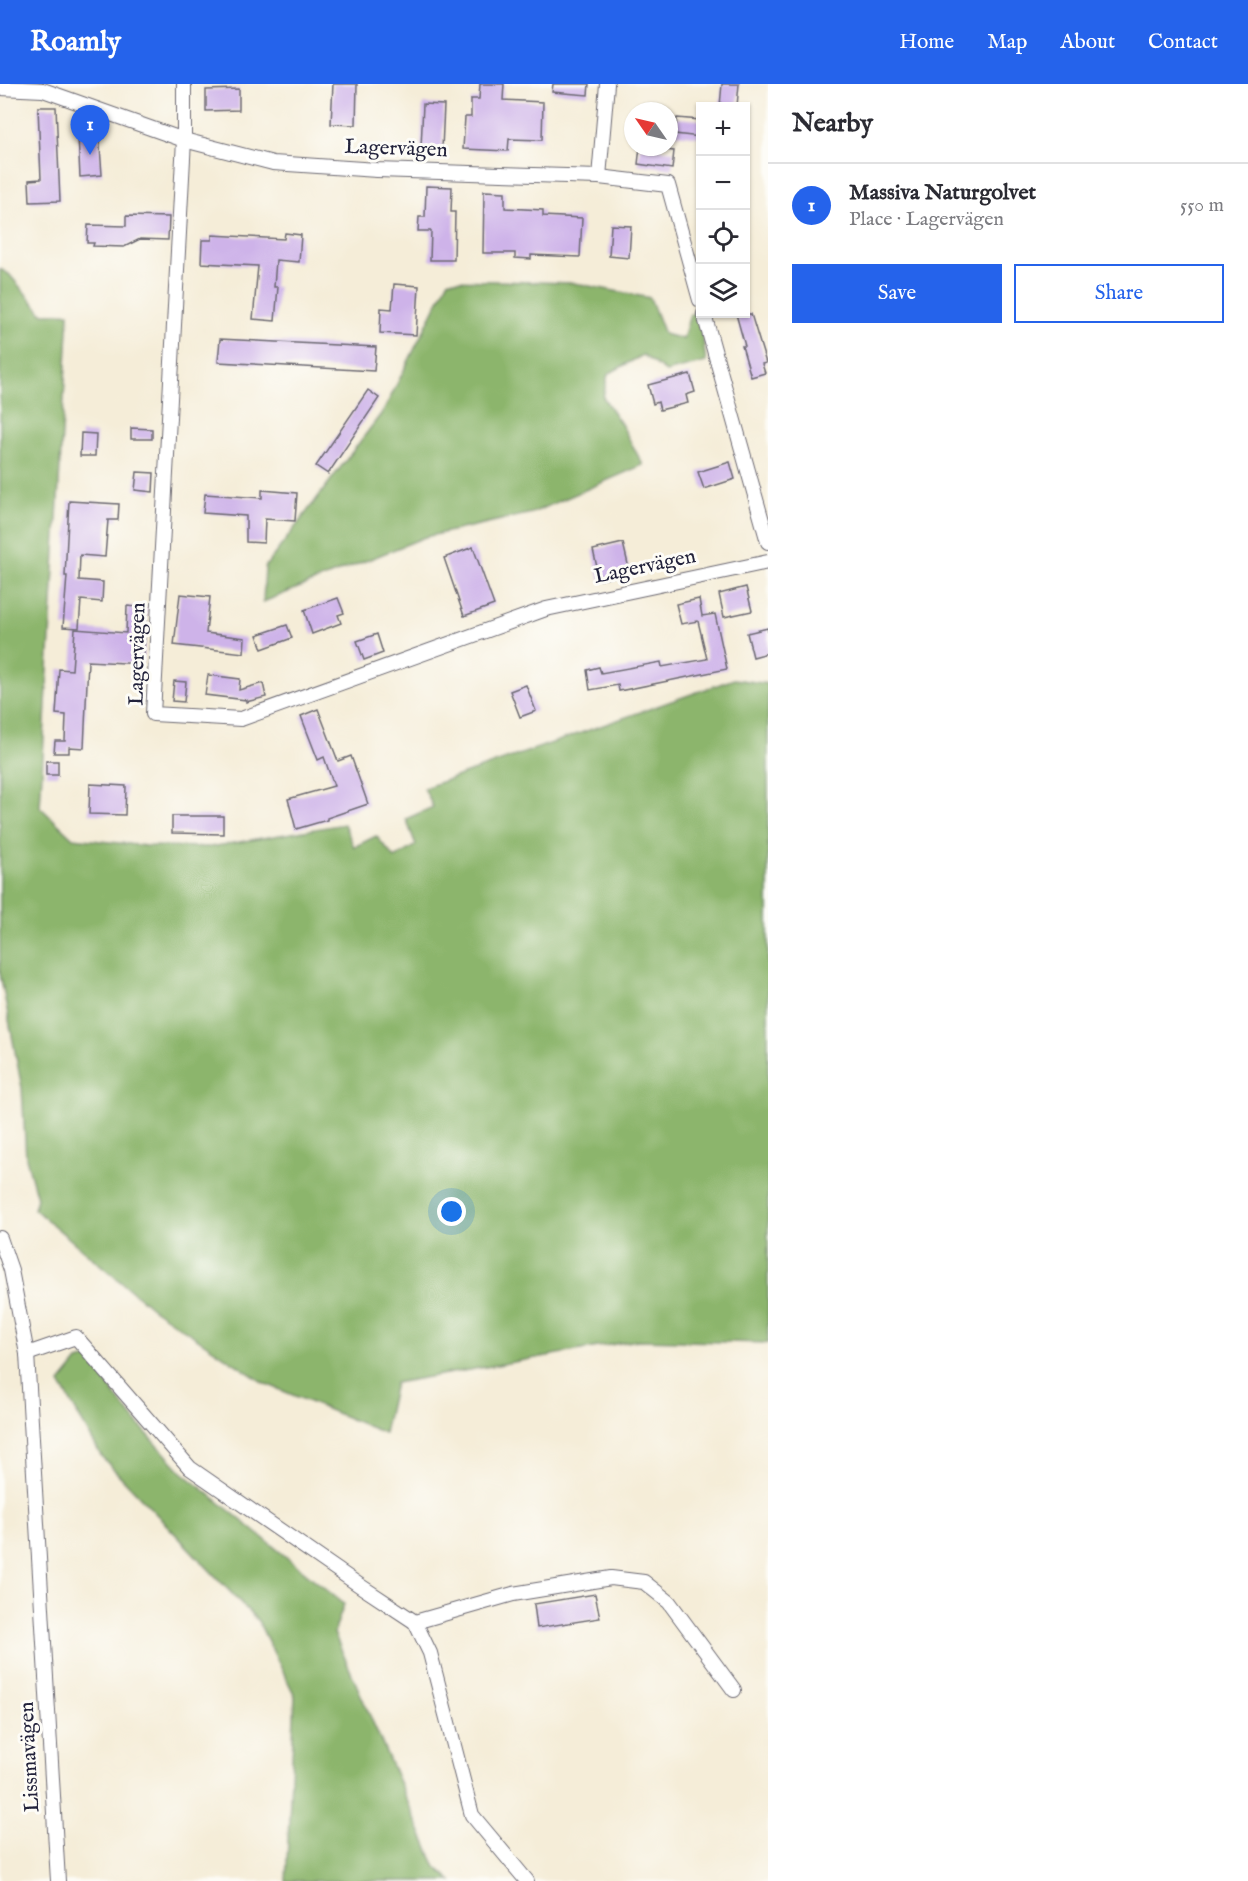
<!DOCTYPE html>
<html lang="en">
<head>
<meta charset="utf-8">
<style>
  body { margin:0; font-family:"IM FELL English",serif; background:#f2f2f3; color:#2b2b33 }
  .controls { position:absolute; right:18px; top:18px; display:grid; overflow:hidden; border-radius:0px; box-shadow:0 2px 4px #0004 }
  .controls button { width:54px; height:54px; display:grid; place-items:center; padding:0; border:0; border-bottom:2px solid #e1e1e2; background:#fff; color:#2b2b33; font:30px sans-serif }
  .compass { position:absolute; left:624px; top:18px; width:54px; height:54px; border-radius:50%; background:#fff; box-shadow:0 2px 4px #0004; rotate:304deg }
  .you { position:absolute; left:452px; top:1128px; width:21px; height:21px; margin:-15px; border:4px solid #fff; border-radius:50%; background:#1a73e8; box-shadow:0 0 0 9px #1a73e833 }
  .badge { display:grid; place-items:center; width:39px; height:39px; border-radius:50%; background:#2563eb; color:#fff; font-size:20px; font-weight:700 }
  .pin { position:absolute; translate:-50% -50px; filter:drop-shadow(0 2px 3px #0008) }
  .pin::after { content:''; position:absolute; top:32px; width:21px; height:18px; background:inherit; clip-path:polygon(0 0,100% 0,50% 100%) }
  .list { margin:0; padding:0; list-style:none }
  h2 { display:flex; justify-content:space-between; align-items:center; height:78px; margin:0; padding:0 24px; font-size:26px }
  h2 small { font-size:20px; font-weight:400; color:#7c7c81 }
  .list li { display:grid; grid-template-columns:39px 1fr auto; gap:18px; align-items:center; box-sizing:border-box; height:84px; padding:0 24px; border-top:2px solid #e1e1e2 }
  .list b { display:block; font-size:22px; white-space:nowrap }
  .list p { margin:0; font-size:20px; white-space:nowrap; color:#7c7c81 }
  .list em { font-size:20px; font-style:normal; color:#7c7c81 }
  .actions { display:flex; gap:12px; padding:18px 24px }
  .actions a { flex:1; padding:14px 0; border:2px solid #2563eb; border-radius:0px; text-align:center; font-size:21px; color:#2563eb }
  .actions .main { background:#2563eb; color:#fff }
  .icon { flex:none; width:33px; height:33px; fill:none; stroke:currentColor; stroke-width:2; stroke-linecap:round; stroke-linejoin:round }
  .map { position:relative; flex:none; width:768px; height:1797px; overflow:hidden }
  header { display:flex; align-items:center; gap:36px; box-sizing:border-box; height:84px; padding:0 30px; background:#2563eb; color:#fff }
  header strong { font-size:28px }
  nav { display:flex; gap:33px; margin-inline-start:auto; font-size:21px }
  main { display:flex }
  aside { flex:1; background:#fff }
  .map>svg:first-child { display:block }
  .forest { fill:#8cb56c; stroke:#576c54; stroke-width:1.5 }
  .building { fill:#ceb3e9 }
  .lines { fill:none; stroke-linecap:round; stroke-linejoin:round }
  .minor-casing { stroke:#6c6972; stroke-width:16 }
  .minor { stroke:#fff; stroke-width:14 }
  .labels { text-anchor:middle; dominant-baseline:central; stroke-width:6; stroke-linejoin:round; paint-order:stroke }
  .street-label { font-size:21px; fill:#22223b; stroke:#fdfcf7 }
</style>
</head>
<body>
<header>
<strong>Roamly</strong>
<nav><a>Home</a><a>Map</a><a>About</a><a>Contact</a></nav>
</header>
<main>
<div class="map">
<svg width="768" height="1797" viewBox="0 0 768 1797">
  <rect width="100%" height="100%" fill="#fdfcf7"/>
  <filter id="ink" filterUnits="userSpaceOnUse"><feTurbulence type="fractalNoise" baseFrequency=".0167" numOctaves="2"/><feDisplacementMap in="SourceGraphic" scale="12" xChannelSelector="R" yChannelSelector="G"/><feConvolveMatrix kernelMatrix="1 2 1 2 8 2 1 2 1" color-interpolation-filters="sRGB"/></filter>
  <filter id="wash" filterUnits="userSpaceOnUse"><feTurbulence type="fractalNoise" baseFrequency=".008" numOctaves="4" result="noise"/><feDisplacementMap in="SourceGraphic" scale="24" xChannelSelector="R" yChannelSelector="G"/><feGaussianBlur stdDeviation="1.35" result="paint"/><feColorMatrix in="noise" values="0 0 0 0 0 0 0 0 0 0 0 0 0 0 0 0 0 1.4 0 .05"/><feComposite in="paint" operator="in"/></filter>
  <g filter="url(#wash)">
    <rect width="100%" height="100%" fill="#f5edd8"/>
    <g class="forest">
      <path d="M0 185 9 190 43 230 69 229 40 723 73 754 147 762 210 763 344 740 354 763 376 752 395 774 416 761 406 735 433 723 424 704 734 595 768 600V1259L638 1256 395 1299 384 1349 264 1299 153 1225 34 1125 37 1114 26 1074 22 1004 0 889Z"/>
      <path d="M449 196 574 199 650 214 664 250 683 255 690 230 700 231 706 278 666 288 643 271 608 290 603 313 621 340 643 381 532 429 425 453 263 518 265 483 384 326Z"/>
      <path d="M88 1274 131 1332 182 1388 344 1520 334 1549 436 1783 452 1797H286L295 1612 258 1537 102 1373 60 1299 78 1277Z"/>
    </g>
    <g id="blocks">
      <g class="building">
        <path d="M333 0H357L356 41 331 40Z"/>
        <path d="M480 0H504L503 16 543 18 542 56 509 55 508 67 463 65 465 33H471V15H479Z"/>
        <path d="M553 0H589L588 11 552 8Z"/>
        <path d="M722 0H739L737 22H720Z"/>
        <path d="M239 5V26L206 27V6Z"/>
        <path d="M423 20 444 21 442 65 421 64Z"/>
        <path d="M38 23H56L60 117 30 118 29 96 41 95Z"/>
        <path d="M677 34 700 36V53L675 50Z"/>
        <path d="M99 49 102 91 80 93 78 51Z"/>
        <path d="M640 63 674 67 672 85 638 80Z"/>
        <path d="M426 102 452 103 451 128H455L454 176H430L431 147H418L419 133H425Z"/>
        <path d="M484 107 505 108V124L543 126V132L582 134 580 173 531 171V175L515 174V169H483Z"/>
        <path d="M126 132 169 133 168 156 140 155 124 163 93 162 94 159H87L88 141 126 142Z"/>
        <path d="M611 141 631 142 629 174 609 172Z"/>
        <path d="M285 149 301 151 299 178 276 176 274 203H278L275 237 253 235 258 182 201 179 202 156H212V151L284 155Z"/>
        <path d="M394 200 419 202 416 251 380 249 381 224 392 225Z"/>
        <path d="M736 230H751L766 279 762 280 765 289 751 293 742 262H745Z"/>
        <path d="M220 255 376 263 374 287 218 278Z"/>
        <path d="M690 290 695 308 686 311 688 319 660 326 658 318 653 320 648 301Z"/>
        <path d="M368 306 379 314 328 390 316 382Z"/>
        <path d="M131 344 152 345V355H131Z"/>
        <path d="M81 349 96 350 95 372H80Z"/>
        <path d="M730 378 735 395 704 405 698 388Z"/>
        <path d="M137 388 154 389 153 408 135 406Z"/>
        <path d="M262 406 297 409 295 437 265 435 264 459 246 458V432L203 429 205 410 262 414Z"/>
        <path d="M69 417 119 420 118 436H108L105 473 80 471 79 496 103 498 102 518 81 516 79 544 63 543 67 492H65Z"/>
        <path d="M623 459 630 489 600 496 593 466Z"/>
        <path d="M473 463 494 521 464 532 444 474Z"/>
        <path d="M746 503 752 527 724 533 719 510Z"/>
        <path d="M180 510 210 513 206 549 245 554 244 569 174 561Z"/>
        <path d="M338 514 344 529 338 531 341 539 312 550 304 526Z"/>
        <path d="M699 515 702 532 715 530 727 585 619 607 618 601 590 606 587 586 599 583 601 589 661 578 662 583 707 575 698 537 681 540 676 520Z"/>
        <path d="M127 522 147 524 143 580 88 577 84 664 69 663V669H54L55 657H65L66 631 56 630 59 585 72 586 75 545 126 549Z"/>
        <path d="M287 541 292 554 262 565 257 551Z"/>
        <path d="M768 544V569L753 573 747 549Z"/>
        <path d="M377 550 383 569 364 576 357 557Z"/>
        <path d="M208 591 240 595 239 606 263 599 266 613 246 618V616L205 611Z"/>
        <path d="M174 597 186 598 184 618 172 617Z"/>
        <path d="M526 601 536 627 520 633 510 607Z"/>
        <path d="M318 625 338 677 351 672 368 720 327 734V736L296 745 288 715 334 702 324 673 318 676 301 632Z"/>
        <rect x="46" y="677" width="12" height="14"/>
        <path d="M90 700 126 702 125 731 89 730Z"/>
        <path d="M172 732H223V750L172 749Z"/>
        <path d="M595 1510 600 1534 537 1544 534 1520Z"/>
      </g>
    </g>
  </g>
  <g filter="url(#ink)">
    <use href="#blocks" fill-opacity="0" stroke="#6c6972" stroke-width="1.5"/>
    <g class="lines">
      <g class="minor-casing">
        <g id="minor">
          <path d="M184 0V56L153 630 241 635 546 525 768 478"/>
          <path d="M0 4 43 6 184 56 273 79 377 86 599 93 668 101 700 216"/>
          <path d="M599 93 607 0"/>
          <path d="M704 230 768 458"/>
          <path d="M0 1154 11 1186 27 1270 58 1797"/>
          <path d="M27 1270 76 1253 190 1384 362 1503 415 1538 513 1510 611 1494 644 1498 669 1518 734 1606"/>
          <path d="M415 1538 430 1569 472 1731 527 1797"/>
        </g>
      </g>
      <use href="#minor" class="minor"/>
    </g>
  </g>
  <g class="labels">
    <g class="street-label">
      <text transform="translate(396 65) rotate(2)">Lagervägen</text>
      <text transform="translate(645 483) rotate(-12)">Lagervägen</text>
      <text transform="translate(138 570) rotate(-89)">Lagervägen</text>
      <text transform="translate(30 1673) rotate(-93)">Lissmavägen</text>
    </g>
  </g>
</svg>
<div class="controls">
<button>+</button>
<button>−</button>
<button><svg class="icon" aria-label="locate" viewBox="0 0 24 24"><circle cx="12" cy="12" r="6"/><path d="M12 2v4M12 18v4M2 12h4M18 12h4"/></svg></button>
<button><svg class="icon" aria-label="layers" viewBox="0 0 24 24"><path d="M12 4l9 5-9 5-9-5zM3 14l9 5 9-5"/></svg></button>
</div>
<svg class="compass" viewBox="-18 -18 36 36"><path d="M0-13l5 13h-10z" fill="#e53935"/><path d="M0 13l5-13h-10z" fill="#7c7c81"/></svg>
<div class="you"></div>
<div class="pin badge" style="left:90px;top:71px">1</div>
</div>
<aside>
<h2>Nearby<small></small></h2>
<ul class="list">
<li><span class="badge">1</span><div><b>Massiva Naturgolvet</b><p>Place · Lagervägen</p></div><em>550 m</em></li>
</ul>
<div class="actions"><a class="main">Save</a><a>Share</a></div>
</aside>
</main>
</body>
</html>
